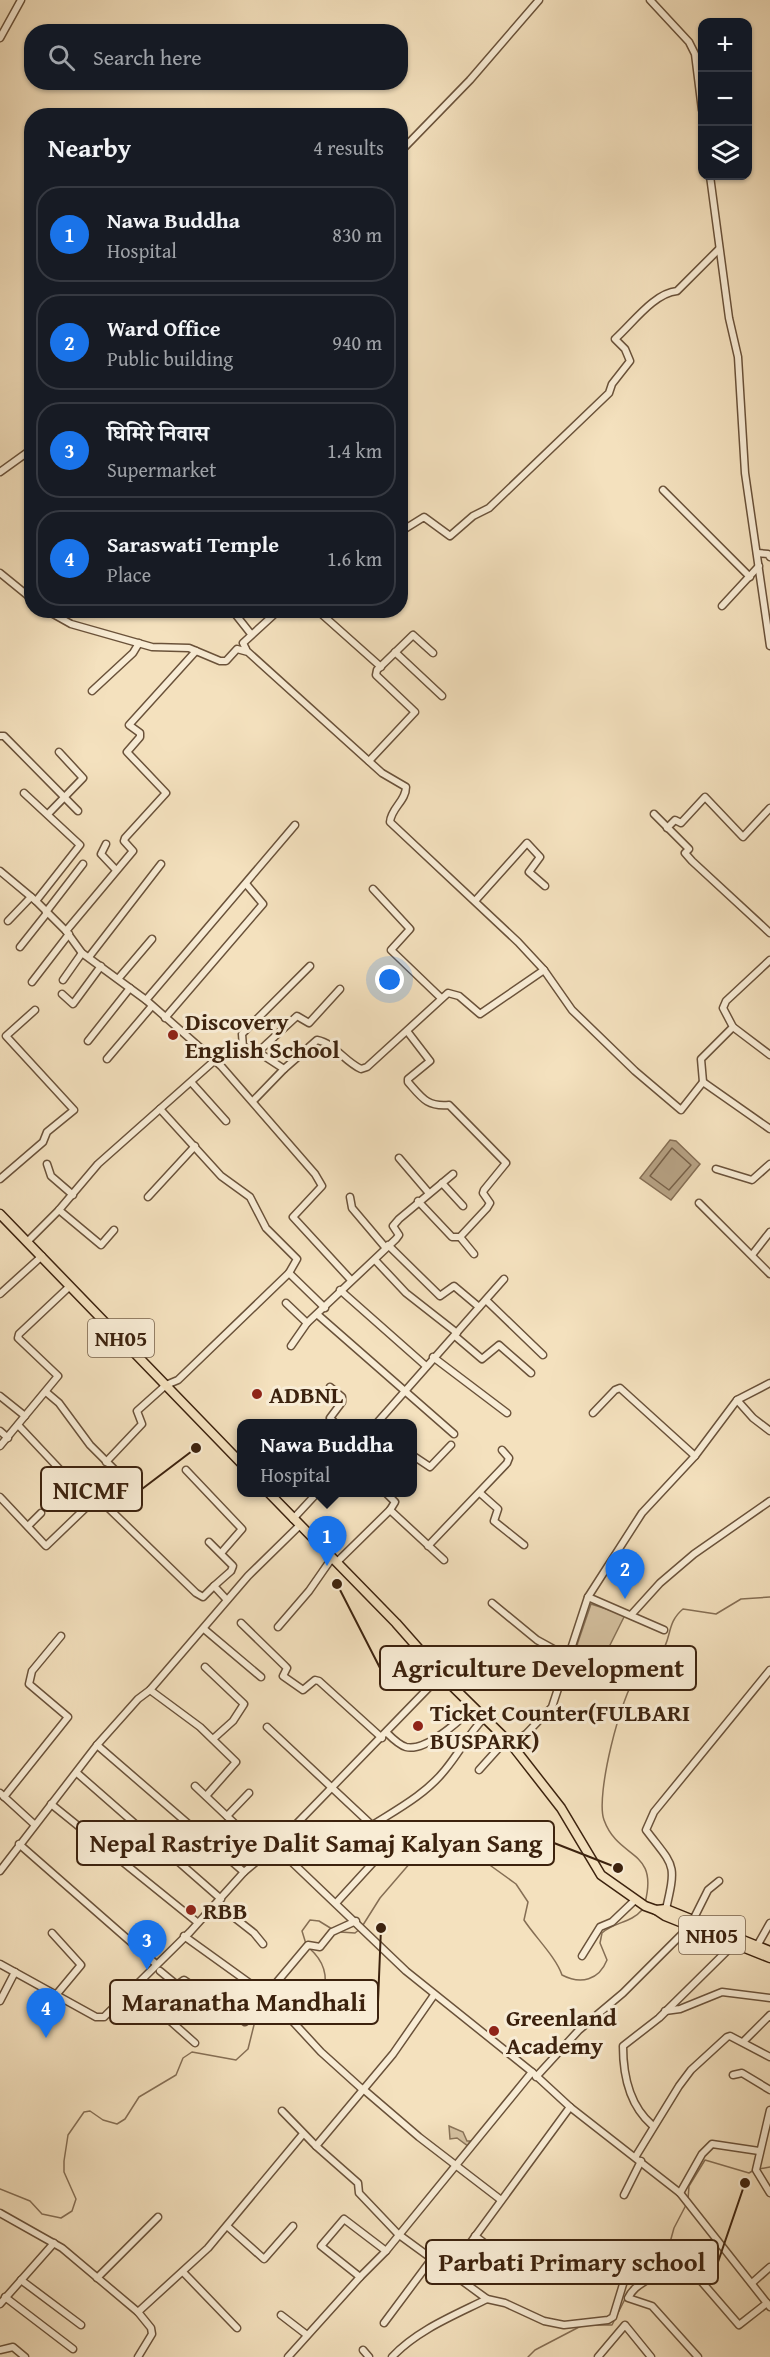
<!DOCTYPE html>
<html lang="en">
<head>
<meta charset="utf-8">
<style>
  body { margin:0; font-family:"Gentium Book Plus","Noto Serif Devanagari",serif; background:#242831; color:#f1f3f6 }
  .controls { position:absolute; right:18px; top:18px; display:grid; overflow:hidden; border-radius:12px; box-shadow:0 2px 4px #0004 }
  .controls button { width:54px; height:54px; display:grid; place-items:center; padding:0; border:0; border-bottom:2px solid #363941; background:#171b24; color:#f1f3f6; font:30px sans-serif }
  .you { position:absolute; left:390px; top:980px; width:21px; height:21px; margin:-15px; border:4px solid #fff; border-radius:50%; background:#1a73e8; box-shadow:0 0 0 9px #1a73e833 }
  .badge { display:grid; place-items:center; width:39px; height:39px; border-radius:50%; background:#1a73e8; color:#fff; font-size:20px; font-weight:700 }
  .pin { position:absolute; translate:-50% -50px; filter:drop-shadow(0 2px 3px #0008) }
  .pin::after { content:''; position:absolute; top:32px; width:21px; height:18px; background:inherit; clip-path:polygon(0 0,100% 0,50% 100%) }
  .popup { position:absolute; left:237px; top:1419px; width:180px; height:78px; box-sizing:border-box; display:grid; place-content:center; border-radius:12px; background:#171b24; filter:drop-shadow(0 2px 4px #0005); font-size:20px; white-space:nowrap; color:#9ea1a6 }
  .popup b { font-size:22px; color:#f1f3f6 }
  .popup::after { content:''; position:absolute; left:50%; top:100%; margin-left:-12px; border:12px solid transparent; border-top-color:#171b24 }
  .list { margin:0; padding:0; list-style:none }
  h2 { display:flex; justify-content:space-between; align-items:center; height:78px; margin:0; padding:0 24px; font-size:26px }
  h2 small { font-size:20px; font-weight:400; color:#9ea1a6 }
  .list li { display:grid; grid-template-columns:39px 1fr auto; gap:18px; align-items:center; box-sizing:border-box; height:96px; margin:0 12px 12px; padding:0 12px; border:2px solid #363941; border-radius:24px }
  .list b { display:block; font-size:22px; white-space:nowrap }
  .list p { margin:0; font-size:20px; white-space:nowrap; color:#9ea1a6 }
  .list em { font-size:20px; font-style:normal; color:#9ea1a6 }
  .icon { flex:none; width:33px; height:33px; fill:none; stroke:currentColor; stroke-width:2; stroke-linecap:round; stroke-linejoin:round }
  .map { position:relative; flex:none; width:770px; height:2357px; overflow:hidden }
  .search { position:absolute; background:#171b24; box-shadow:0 2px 4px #0004; left:24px; top:24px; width:384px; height:66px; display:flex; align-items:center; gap:15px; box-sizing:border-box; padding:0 21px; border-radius:24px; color:#9ea1a6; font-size:22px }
  .panel { position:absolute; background:#171b24; box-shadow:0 2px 4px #0004; left:24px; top:108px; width:384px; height:510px; border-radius:24px }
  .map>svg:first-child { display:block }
  .green { fill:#d5c1a0; stroke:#887257; stroke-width:1.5 }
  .water { fill:#b5a082; stroke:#856e54; stroke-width:1.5 }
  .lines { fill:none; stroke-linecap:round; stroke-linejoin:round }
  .shore { stroke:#786148; stroke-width:1.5 }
  .stream { stroke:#856e54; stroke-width:1.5 }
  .minor-casing { stroke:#6a523a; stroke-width:9 }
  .major-casing { stroke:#3c220e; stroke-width:11 }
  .minor { stroke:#f8ecd5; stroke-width:6 }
  .major { stroke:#f4e1be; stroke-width:8 }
  .poi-dot { fill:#8f2418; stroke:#f8ecd5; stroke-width:2 }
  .labels { text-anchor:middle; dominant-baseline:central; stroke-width:6; stroke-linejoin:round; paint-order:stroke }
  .shield { fill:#f8ecd5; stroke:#745f4a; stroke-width:1.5 }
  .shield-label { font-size:22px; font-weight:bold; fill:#3c220e }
  .poi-label { font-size:24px; font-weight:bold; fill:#3c220e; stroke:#f8ecd5; text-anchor:start }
  .leader { fill:none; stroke:#3c220e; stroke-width:2 }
  .callout-dot { fill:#3c220e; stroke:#f8ecd5; stroke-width:2 }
  .callout { fill:#f8ecd5; stroke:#3c220e; stroke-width:2 }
  .callout-label { font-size:26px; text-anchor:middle; font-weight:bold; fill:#3c220e }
</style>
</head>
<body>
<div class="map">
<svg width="770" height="2357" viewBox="0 0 770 2357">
  <rect width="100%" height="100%" fill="#f4e1be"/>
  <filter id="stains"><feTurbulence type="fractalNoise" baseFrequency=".00333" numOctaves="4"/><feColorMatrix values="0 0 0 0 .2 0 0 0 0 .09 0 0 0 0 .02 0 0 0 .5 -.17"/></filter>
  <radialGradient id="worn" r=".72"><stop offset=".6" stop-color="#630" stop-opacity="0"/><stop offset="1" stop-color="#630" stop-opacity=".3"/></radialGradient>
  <g class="green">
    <path d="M591 1604 625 1615 603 1659 577 1645Z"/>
    <path d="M449 2126 463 2132 467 2141H470L468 2146 457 2138 450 2139Z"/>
  </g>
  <path class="water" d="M670 1140 676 1141 700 1164 671 1200 640 1178Z"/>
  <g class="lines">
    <path class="shore" d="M672 1148 691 1165 669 1190 650 1176Z"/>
    <g class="stream">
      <path d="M645 1903C659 1848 619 1861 604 1820 595 1796 621 1695 637 1675 644 1667 655 1662 661 1653 672 1639 666 1623 683 1609L716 1614 741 1599 770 1597"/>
      <path d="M363 1925 380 1898 417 1855 433 1858 473 1853 516 1884 528 1902 524 1920C535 1937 556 1957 562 1975 581 1985 599 1980 607 1960L600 1943 602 1933C614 1922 631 1923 642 1910"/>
      <path d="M340 1932 355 1933 360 1929"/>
      <path d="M306 1944 302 1931 310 1920 319 1921 332 1929"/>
      <path d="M285 2011 307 2004 323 1994C329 1975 323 1960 309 1948"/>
      <path d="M759 2169 770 2167"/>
      <path d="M0 2189 30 2201 42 2214 61 2218 72 2211 76 2199 64 2172V2161L68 2135 84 2112 90 2111 103 2120 117 2124 125 2119 139 2097 176 2075 183 2058 192 2052 236 2060 248 2049 255 2021 269 2011H280"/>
      <path d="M688 2200 689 2186 705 2160 749 2173 754 2170"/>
      <path d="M647 2277 664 2264 674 2228 686 2205"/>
      <path d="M589 2325H612L625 2299"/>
      <path d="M528 2357 535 2350 581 2326"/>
    </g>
    <g class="minor-casing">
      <g id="minor">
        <path d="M650 0 689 42 695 54 702 110"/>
        <path d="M0 38 21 0"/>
        <path d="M400 152 470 80 539 0"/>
        <path d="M710 176 729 318 738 357 745 473 770 646"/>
        <path d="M0 472 32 449"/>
        <path d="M663 490 750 577"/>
        <path d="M400 532 424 517 450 536 473 516 489 508 609 393 612 384 630 361 625 349 615 339C632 324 654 293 677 291L719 249"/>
        <path d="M757 553 768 554 770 557"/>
        <path d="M0 573 32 599"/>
        <path d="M722 606 759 566"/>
        <path d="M46 610 71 624 152 647 189 648 220 661H226L237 649 248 652 382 773 406 787C406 801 391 808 390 822L518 942 544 970 572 1010 635 1071 681 1110 703 1082 770 1129"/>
        <path d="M232 610 251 634"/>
        <path d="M317 610 381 667"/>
        <path d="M246 649 243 643 279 610"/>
        <path d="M196 651 129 725 140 733V737L127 752 166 793 125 838 124 841 133 851 66 931 82 953 146 1000 221 1066 315 1174 322 1186 293 1217 351 1280"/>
        <path d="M395 652 442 696"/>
        <path d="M92 691 133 653 139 643"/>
        <path d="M0 736H4L78 811"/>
        <path d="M369 761 415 712 376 675 377 670 413 635 433 653"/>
        <path d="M24 793 80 845 36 901"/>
        <path d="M48 814 83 778 59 752"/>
        <path d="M654 814 689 849 685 853 692 861 770 933"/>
        <path d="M667 828 675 820 681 823 705 797 743 837 770 808"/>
        <path d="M106 844 101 854 116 870"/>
        <path d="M0 871 36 901 66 931"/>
        <path d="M373 889 410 929 391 950 441 998"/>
        <path d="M475 901 527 843 540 857 529 872 545 886"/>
        <path d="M46 912 83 864"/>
        <path d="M8 921 31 897"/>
        <path d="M20 947 47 913"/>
        <path d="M89 957 161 864"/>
        <path d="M118 979 152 939"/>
        <path d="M63 980 82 953"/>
        <path d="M32 982 69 934"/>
        <path d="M62 994 73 1004 101 966"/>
        <path d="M146 1000 295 825"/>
        <path d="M165 1018 263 904 247 885"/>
        <path d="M733 1027 770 1055"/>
        <path d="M407 1031 430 1061 408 1079V1082C422 1098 427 1107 449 1105L452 1108 506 1163 484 1190 483 1193 490 1203 487 1208 460 1237H452L418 1201"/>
        <path d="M88 1041 130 988"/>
        <path d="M243 1047 242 1034 310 966"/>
        <path d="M258 1052 297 1016 309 1023 340 989"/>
        <path d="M107 1059 152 1006"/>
        <path d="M191 1082 226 1121"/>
        <path d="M703 1082 701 1059 733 1027 723 1008 726 1001 770 960"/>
        <path d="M253 1101 284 1069"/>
        <path d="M160 1109 221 1176 250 1197 266 1228 297 1259 289 1273"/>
        <path d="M399 1158 428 1192"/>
        <path d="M47 1164 51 1176 73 1195"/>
        <path d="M716 1169 752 1180 770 1164"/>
        <path d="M0 1179 43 1142 47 1132 74 1110 6 1036 35 1010"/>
        <path d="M442 1183 463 1206"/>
        <path d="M148 1197 195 1146"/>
        <path d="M350 1197 352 1208 385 1247"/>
        <path d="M699 1203 770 1274"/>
        <path d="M59 1210 101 1245 114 1230"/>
        <path d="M460 1237 474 1254"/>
        <path d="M28 1241 59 1210 98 1164 214 1061 243 1047 252 1048 284 1069 317 1040C334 1043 345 1062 361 1069L367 1067 448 993 459 996 480 1014 544 970"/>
        <path d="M388 1245 440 1296 454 1286 479 1307"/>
        <path d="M752 1255 770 1232"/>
        <path d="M375 1260 406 1293 457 1333"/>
        <path d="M340 1290 426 1366"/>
        <path d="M0 1294 42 1256"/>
        <path d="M486 1300 543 1355"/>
        <path d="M286 1303 307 1323 396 1239 399 1235 393 1226 399 1219 453 1174"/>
        <path d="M318 1315 454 1434"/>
        <path d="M455 1336 482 1359 499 1345 531 1373"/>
        <path d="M291 1346 307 1323"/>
        <path d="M433 1357 507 1413"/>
        <path d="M330 1387 342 1397V1402L330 1418 336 1424"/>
        <path d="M46 1392 59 1403 90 1445 116 1471 97 1497"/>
        <path d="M0 1396 25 1416"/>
        <path d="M737 1400 753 1418 770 1431"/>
        <path d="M593 1413 615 1390 620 1388 695 1456"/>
        <path d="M376 1424 504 1279"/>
        <path d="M18 1425 65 1475"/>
        <path d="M0 1431 8 1438"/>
        <path d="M0 1446 58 1376 18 1338 19 1334 70 1286"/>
        <path d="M412 1455 430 1467 451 1445"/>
        <path d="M106 1462 142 1424 137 1411 166 1385 178 1380 289 1273 325 1308"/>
        <path d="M186 1470 242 1529 222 1552"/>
        <path d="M385 1492 395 1502 390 1510"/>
        <path d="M480 1493 498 1509 494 1521 524 1545"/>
        <path d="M0 1497 46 1546 97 1497 196 1593 203 1597 214 1586 227 1600"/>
        <path d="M293 1519 318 1492"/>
        <path d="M28 1526 41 1513"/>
        <path d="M209 1542 233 1566 231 1571 214 1586"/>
        <path d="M428 1546 507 1463 509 1458 502 1450"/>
        <path d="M337 1562 390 1510 444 1560"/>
        <path d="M588 1597 664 1630"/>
        <path d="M492 1603 537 1640 568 1657"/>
        <path d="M631 1615 660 1583 694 1554 770 1501"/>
        <path d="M241 1623 284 1665 287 1668 283 1676 303 1690 315 1680 319 1681 382 1738"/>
        <path d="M278 1627 309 1591 332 1558"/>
        <path d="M204 1629 261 1677"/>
        <path d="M205 1667 244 1704 233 1721 213 1739"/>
        <path d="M441 1675 275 1846 406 1971 532 2072 570 2107 680 2193 770 2307"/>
        <path d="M150 1690 200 1727 236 1762 206 1796"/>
        <path d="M267 1727 391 1843 337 1902"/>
        <path d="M387 1733C392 1738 399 1745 406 1747 426 1752 460 1720 474 1707"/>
        <path d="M511 1744 526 1734 552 1707 588 1597 642 1513 695 1456 737 1400 770 1383"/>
        <path d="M97 1745 244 1872"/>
        <path d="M479 1770 506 1740"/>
        <path d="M77 1773 221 1899"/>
        <path d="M195 1786 266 1853"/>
        <path d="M0 1793 35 1825"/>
        <path d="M4 1797 68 1717 29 1684 32 1671 61 1636"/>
        <path d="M51 1804 197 1922"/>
        <path d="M227 1816 249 1793"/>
        <path d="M371 1826C396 1810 425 1795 445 1770 460 1752 467 1736 484 1718"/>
        <path d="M19 1844 156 1964"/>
        <path d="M0 1871 97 1745 138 1699 150 1690 248 1576 299 1526"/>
        <path d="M217 1904 254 1933 263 1944"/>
        <path d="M666 1909C677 1862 674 1867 646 1830L654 1812 770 1670"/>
        <path d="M52 1933 81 1965 56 1995"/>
        <path d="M184 1936 273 2000 321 2052 362 2089"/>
        <path d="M757 1946 770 1923"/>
        <path d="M582 1956 600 1927 612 1922 635 1900"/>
        <path d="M0 1964 96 2017H104L190 1932 244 1872 275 1846"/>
        <path d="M160 1971 177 1985 184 1980 245 2022 273 2000"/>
        <path d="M133 1988 195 2043"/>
        <path d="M266 1995 308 1945 320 1947 332 1932 356 1921"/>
        <path d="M0 2001 15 1972"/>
        <path d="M665 2011 680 2009 722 1992 770 1998"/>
        <path d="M743 2042 770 2015"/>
        <path d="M733 2075 742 2073 770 2090"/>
        <path d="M536 2077 579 2030 623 1993 690 1926 708 1890 719 1881"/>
        <path d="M363 2089 419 2137 501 2200"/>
        <path d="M770 2110 756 2170 770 2193"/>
        <path d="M282 2111 316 2146 358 2183 359 2193 398 2234 487 2299 505 2303 544 2321 564 2325 608 2320 613 2317 624 2281"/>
        <path d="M652 2125C629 2105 623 2076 623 2046L659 2018 734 1944"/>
        <path d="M316 2146 393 2054 434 1995"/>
        <path d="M636 2156 679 2086 691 2070 727 2037 730 2036 770 2057"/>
        <path d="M680 2193 702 2154 712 2144 759 2151"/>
        <path d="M624 2195 641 2161"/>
        <path d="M0 2213 62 2248 138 2312 151 2328 152 2334 138 2357"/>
        <path d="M227 2226 264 2259 293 2226"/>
        <path d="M475 2236 531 2278"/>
        <path d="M183 2272 237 2328"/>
        <path d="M449 2272 570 2107"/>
        <path d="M360 2277 321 2246 344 2219 386 2251"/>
        <path d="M97 2278 158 2217"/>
        <path d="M21 2280 81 2325"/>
        <path d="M752 2283 770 2267"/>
        <path d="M5 2297 73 2349"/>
        <path d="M0 2304 54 2243"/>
        <path d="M138 2312 208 2248 303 2134"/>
        <path d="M281 2315 307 2335"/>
        <path d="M384 2323 431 2260"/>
        <path d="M0 2350 13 2347 25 2357"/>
        <path d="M363 2350 369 2357"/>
        <path d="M288 2357 360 2277 386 2251 532 2072"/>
        <path d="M392 2357C417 2330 455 2315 487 2299"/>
        <path d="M598 2357 625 2325 651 2357"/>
        <path d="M698 2357 652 2306 628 2298C634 2286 642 2284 653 2276 668 2265 678 2260 694 2273L739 2325 767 2303"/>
      </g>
    </g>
    <g class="major-casing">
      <g id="major">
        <path d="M0 1214 242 1464"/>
        <path d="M268 1492 396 1623 449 1683 511 1744 561 1808 601 1875 645 1906 656 1910 666 1909 770 1951"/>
        <path d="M656 1910 665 1916 770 1958"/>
      </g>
    </g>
    <use href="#minor" class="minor"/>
    <use href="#major" class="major"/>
  </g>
  <g class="poi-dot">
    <circle cx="173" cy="1035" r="6"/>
    <circle cx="257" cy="1394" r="6"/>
    <circle cx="418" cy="1726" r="6"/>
    <circle cx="191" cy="1910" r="6"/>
    <circle cx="494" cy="2031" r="6"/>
  </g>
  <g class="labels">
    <g class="shield">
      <rect x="88" y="1319" width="66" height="38" rx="4.5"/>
      <rect x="679" y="1916" width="66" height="38" rx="4.5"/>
    </g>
    <g class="shield-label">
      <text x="121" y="1338">NH05</text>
      <text x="712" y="1935">NH05</text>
    </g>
    <g class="poi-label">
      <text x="185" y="1021">Discovery<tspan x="185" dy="28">English School</tspan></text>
      <text x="269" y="1394">ADBNL</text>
      <text x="430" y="1712">Ticket Counter(FULBARI<tspan x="430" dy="28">BUSPARK)</tspan></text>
      <text x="203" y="1910">RBB</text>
      <text x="506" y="2017">Greenland<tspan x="506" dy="28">Academy</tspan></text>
    </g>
  </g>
  <path class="leader" d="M196 1448L142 1489M337 1584L380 1668M618 1868L554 1843M381 1928L378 2002M745 2183L718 2262"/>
  <g class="callout-dot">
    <circle cx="196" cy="1448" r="6"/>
    <circle cx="337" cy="1584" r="6"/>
    <circle cx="618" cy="1868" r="6"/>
    <circle cx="381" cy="1928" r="6"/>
    <circle cx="745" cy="2183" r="6"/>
  </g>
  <g class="callout">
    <rect x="41" y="1467" width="101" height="44" rx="6"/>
    <rect x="380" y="1646" width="316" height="44" rx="6"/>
    <rect x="77" y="1821" width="477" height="44" rx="6"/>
    <rect x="110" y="1980" width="268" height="44" rx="6"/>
    <rect x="426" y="2240" width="292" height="44" rx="6"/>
  </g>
  <g class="callout-label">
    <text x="91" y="1499">NICMF</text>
    <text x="538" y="1677">Agriculture Development</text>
    <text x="316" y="1852">Nepal Rastriye Dalit Samaj Kalyan Sang</text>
    <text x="244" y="2011">Maranatha Mandhali</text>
    <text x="572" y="2271">Parbati Primary school</text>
  </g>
  <rect width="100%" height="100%" filter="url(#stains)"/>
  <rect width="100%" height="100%" fill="url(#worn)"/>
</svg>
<div class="controls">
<button>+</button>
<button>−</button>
<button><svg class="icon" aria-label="layers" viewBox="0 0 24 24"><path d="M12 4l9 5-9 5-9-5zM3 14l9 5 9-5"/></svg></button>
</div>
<div class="you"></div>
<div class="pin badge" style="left:327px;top:1566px">1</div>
<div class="popup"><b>Nawa Buddha</b>Hospital</div>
<div class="pin badge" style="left:625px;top:1599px">2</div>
<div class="pin badge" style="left:147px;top:1970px">3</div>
<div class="pin badge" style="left:46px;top:2038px">4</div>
<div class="search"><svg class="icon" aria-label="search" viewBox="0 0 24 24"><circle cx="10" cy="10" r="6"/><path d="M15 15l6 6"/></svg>Search here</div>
<section class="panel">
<h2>Nearby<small>4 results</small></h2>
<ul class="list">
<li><span class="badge">1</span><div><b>Nawa Buddha</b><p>Hospital</p></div><em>830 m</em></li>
<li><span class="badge">2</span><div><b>Ward Office</b><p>Public building</p></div><em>940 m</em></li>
<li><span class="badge">3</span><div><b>घिमिरे निवास</b><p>Supermarket</p></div><em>1.4 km</em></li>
<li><span class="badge">4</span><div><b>Saraswati Temple</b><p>Place</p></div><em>1.6 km</em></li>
</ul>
</section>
</div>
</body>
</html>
